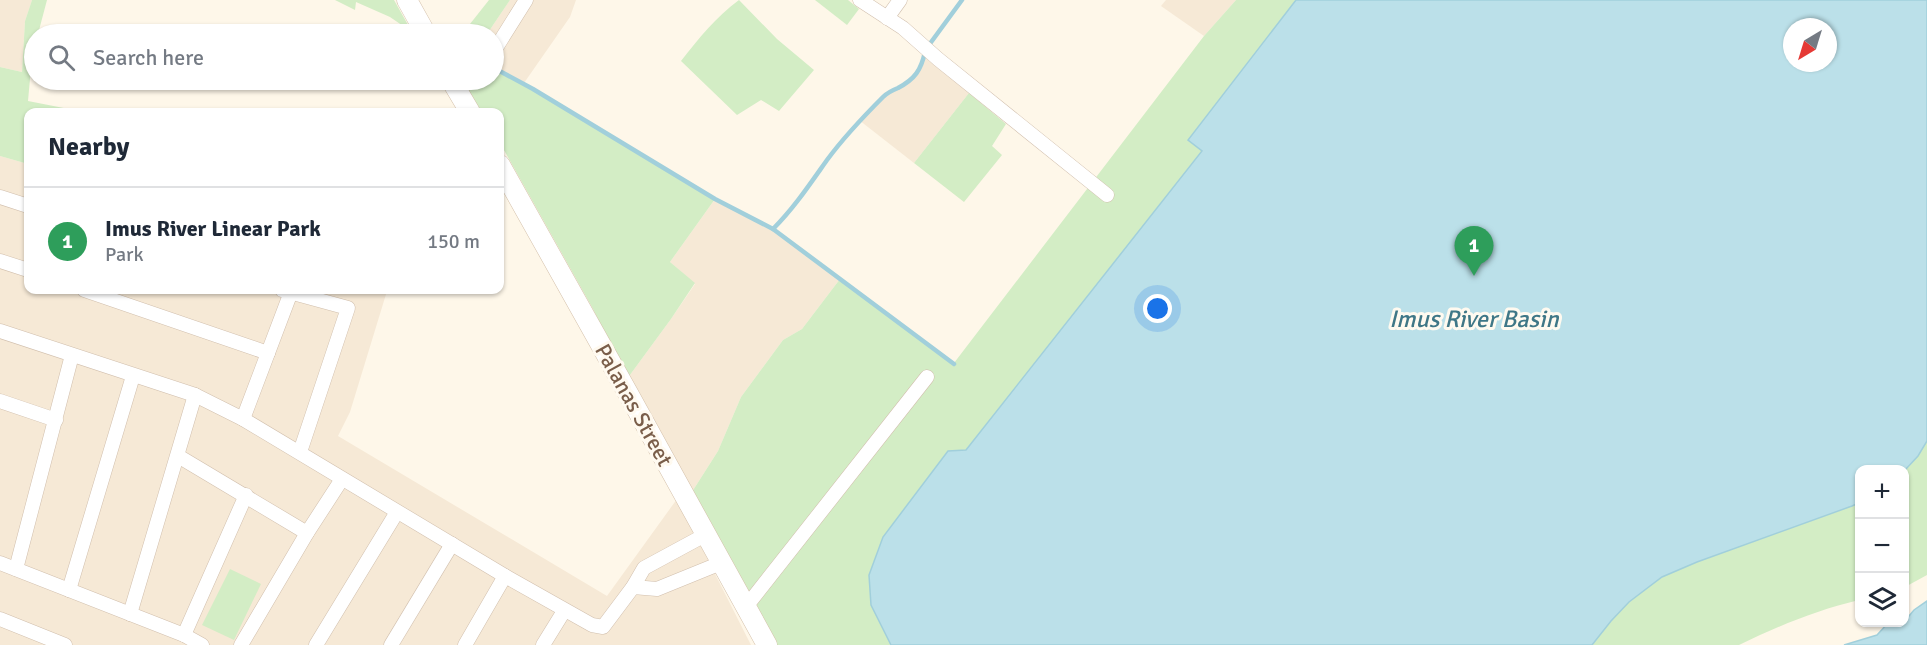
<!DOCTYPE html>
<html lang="en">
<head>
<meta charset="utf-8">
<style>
  body { margin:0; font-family:Signika,sans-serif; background:#f2f2f3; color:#1f2937 }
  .controls { position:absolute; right:18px; bottom:18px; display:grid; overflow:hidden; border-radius:12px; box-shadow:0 2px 4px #0004 }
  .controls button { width:54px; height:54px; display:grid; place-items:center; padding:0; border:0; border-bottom:2px solid #e0e1e3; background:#fff; color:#1f2937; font:30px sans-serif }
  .compass { position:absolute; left:1783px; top:18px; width:54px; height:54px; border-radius:50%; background:#fff; box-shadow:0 2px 4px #0004; rotate:218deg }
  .you { position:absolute; left:1158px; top:309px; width:21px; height:21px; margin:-15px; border:4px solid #fff; border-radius:50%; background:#1a73e8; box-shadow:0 0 0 9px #1a73e833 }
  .badge { display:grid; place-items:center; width:39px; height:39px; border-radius:50%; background:#1a73e8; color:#fff; font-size:20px; font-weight:700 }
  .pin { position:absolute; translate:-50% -50px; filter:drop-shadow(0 2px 3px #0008) }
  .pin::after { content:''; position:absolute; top:32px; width:21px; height:18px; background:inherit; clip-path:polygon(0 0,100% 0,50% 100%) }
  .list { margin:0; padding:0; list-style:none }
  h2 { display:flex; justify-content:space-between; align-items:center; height:78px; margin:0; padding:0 24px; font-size:26px }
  h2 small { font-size:20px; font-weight:400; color:#747a83 }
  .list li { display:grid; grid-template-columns:39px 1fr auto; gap:18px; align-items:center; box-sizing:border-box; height:108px; padding:0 24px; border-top:2px solid #e0e1e3 }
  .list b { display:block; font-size:22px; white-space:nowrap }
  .list p { margin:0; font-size:20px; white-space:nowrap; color:#747a83 }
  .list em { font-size:20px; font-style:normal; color:#747a83 }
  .icon { flex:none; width:33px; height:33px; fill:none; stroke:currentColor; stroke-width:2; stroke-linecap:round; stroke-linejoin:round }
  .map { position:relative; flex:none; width:1927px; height:645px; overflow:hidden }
  .search { position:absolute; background:#fff; box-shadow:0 2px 4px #0004; left:24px; top:24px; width:480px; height:66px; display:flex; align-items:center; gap:15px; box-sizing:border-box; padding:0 21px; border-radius:33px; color:#747a83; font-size:22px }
  .panel { position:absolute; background:#fff; box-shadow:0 2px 4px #0004; left:24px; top:108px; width:480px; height:186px; border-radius:12px }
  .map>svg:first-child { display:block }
  .residential { fill:#f6e9d6 }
  .green { fill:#d3edc5; fill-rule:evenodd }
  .water { fill:#bbe0e9; stroke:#a1cfdb; stroke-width:1.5; fill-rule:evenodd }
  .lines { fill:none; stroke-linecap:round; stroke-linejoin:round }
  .stream { stroke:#a1cfdb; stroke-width:4.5 }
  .street-casing { stroke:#d1bfad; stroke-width:15 }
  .secondary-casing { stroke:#d4c0aa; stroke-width:21 }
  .street { stroke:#fff; stroke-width:14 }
  .secondary { stroke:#fff; stroke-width:20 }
  .labels { text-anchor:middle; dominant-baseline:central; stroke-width:6; stroke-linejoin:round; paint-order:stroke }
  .street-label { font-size:22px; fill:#7a5e4a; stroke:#fffaf0 }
  .water-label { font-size:24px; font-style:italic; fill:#3f7787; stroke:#fffaf0 }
</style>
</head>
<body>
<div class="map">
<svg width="1927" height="645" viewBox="0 0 1927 645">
  <rect width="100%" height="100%" fill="#fef7e9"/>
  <g class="residential">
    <path d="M0 0H32L25 21 22 72 0 67Z"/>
    <path d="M510 0H576L570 17 524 83 494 67V34H487Z"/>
    <path d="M1166 0H1236L1204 36 1161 6Z"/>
    <path d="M924 57 969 93 914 163 859 120 867 115 885 95 905 84 922 67Z"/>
    <path d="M0 156 28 164V290L387 291 350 412 338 436 607 596 677 499 751 645H0Z"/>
    <path d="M715 199 773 229 840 279 802 329 783 340 741 397 718 451 690 495 627 379 671 319 695 284 670 262Z"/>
  </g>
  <g class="green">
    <path d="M32 0H47L38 34H34L28 101 79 111 28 112V164L0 156V67L22 72 25 21Z"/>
    <path d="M335 0H394L412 32 390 17 356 2 355 10Z"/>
    <path d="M489 0H510L487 34H478L470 24Z"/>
    <path d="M739 0 777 39 814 70 779 111 761 100 737 115 681 61C699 38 716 17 739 0Z"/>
    <path d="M815 0H848L859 9 847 25Z"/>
    <path d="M1236 0H1927V575L1905 587 1904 470H1860L1859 600C1817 610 1778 626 1739 645H777L690 495 718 451 741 397 783 340 802 329 840 279 954 363 1204 36ZM1792 27H1828V63H1792Z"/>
    <path d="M494 67 715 199 670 262 695 283 671 319 627 379 593 309 500 143V112H481L462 80H494Z"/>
    <path d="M969 93 1006 124 992 146 1002 155 964 202 914 163Z"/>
    <path d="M230 569 261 584 234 640 202 625Z"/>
  </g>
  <g class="water">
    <path d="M1296 0H1927V441L1918 456 1905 470H1860L1859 503 1852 506 1697 562 1662 577 1629 602 1611 621 1592 645H891L871 605 869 575 883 537 948 451 966 450 1202 151 1188 140ZM1792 27H1828V63H1792Z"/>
    <path d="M1927 601V645H1844L1877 635 1888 623 1904 622 1914 610Z"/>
  </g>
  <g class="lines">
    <g class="stream">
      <path d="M929 45 962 0"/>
      <path d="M494 68 533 89 715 199 773 229 954 364"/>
      <path d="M773 229C794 208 810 184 827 160 844 137 863 117 883 97 887 93 893 90 898 88 915 79 921 70 925 52"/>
    </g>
    <g class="street-casing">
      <g id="street">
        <path d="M860 0 903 28 938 59 1107 195"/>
        <path d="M887 18 900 0"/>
        <path d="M494 51 526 0"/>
        <path d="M457 90 471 80"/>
        <path d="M0 197 28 206"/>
        <path d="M0 261 28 270"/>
        <path d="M84 290 268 353"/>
        <path d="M282 290 348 308 300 452"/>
        <path d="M0 331 195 395 243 419 505 576 592 625 603 627 633 587 644 568 705 535"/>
        <path d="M0 401 56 420"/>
        <path d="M243 419 291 292"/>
        <path d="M178 456 307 533"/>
        <path d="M0 563 184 635 202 645"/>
        <path d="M16 569 72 355"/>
        <path d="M633 587 657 589 721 563"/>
        <path d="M69 590 133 376"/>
        <path d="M745 608 927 377"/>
        <path d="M130 614 195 395"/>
        <path d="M0 619 65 645"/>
        <path d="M184 635 246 495"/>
        <path d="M241 645 307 533 342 479"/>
        <path d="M316 645 397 512"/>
        <path d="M391 645 452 544"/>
        <path d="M465 645 505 576"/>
        <path d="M543 645 564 611"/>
      </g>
    </g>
    <g class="secondary-casing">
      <g id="secondary">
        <path d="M407 0 426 34"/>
        <path d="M451 80 470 112"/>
        <path d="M500 165 629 395 767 645"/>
      </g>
    </g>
    <use href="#street" class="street"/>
    <use href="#secondary" class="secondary"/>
  </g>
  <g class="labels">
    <g class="street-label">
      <text transform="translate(634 405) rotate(61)">Palanas Street</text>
    </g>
    <g class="water-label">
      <text x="1474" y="319">Imus River Basin</text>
    </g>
  </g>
</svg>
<div class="controls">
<button>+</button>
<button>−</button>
<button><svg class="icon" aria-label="layers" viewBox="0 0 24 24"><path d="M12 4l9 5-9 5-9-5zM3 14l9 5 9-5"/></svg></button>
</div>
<svg class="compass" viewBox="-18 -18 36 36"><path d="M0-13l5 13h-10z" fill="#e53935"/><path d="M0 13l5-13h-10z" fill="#747a83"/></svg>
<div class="you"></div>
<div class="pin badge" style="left:1474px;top:276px;background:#2e9e5b">1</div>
<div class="search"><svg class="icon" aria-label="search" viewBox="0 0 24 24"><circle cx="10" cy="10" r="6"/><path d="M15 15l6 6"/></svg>Search here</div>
<section class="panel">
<h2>Nearby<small></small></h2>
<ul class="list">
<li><span class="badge" style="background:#2e9e5b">1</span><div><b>Imus River Linear Park</b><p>Park</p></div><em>150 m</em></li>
</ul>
</section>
</div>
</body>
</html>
